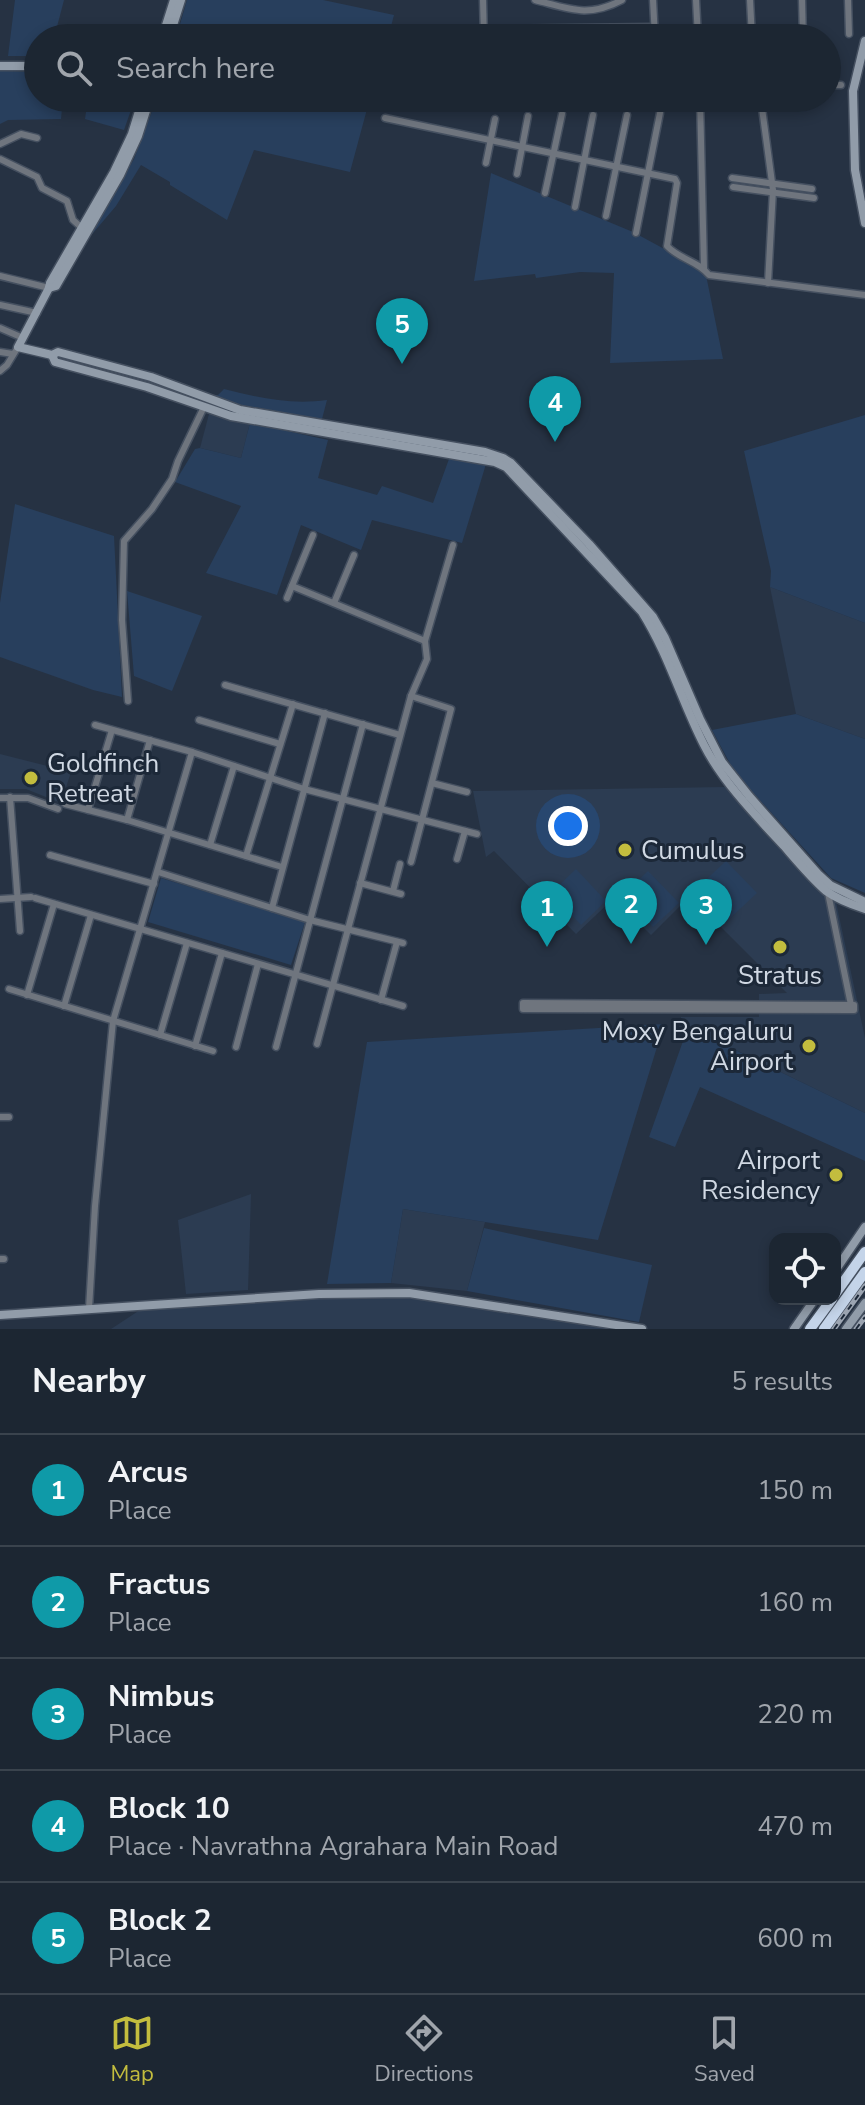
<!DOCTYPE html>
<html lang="en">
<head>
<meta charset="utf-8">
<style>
  body { margin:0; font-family:"Nunito Sans",sans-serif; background:#29323e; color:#f1f3f6 }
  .controls { position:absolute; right:24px; bottom:24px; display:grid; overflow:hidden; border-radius:16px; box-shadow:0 4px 12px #0003 }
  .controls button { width:72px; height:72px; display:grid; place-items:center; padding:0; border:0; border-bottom:2px solid #3a434d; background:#1c2632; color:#f1f3f6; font:40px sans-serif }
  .you { position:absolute; left:568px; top:826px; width:28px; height:28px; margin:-20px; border:6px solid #fff; border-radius:50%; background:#1a73e8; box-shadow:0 0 0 12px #1a73e833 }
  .badge { display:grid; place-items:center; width:52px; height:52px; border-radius:50%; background:#c3bd3e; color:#fff; font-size:26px; font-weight:700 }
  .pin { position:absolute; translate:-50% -66px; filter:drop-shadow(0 2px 4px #0008) }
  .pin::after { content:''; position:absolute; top:42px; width:28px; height:24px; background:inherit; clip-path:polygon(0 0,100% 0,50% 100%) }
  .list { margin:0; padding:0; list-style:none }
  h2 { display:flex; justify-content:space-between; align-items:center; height:104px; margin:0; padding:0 32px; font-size:34px }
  h2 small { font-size:26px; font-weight:400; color:#a0a5ac }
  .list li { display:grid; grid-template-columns:52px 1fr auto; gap:24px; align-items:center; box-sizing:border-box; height:112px; padding:0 32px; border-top:2px solid #3a434d }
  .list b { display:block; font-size:30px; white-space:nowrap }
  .list p { margin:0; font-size:26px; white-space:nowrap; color:#a0a5ac }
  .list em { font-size:26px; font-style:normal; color:#a0a5ac }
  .icon { flex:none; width:44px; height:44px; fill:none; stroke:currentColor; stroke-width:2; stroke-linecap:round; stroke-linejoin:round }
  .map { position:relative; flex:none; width:865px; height:1329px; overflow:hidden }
  .search { position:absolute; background:#1c2632; box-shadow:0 4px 12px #0003; left:24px; right:24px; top:24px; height:88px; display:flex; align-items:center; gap:20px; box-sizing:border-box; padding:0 28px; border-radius:44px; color:#a0a5ac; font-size:30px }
  .sheet { height:664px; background:#1c2632 }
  nav { display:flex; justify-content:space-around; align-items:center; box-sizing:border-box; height:112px; border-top:2px solid #3a434d; background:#1c2632; font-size:22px; color:#a0a5ac }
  nav a { display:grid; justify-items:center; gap:4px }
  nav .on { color:#c3bd3e }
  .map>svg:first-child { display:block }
  .built { fill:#2c3c52 }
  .green { fill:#283f5d }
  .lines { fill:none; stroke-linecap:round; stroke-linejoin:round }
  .street-casing { stroke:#455060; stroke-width:9 }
  .secondary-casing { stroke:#455060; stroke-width:11 }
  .highway-casing { stroke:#455060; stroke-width:13 }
  .street { stroke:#6f757e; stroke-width:6 }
  .secondary { stroke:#919ca9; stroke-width:8 }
  .highway { stroke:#c4d4e9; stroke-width:10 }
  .rail-casing { stroke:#9ba4b1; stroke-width:5 }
  .rail { stroke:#1c2838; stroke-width:2; stroke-dasharray:6; stroke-linecap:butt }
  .poi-dot { fill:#c3bd3e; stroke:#1c2838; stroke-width:3 }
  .labels { text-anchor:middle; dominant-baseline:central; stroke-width:6; stroke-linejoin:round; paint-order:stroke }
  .poi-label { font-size:26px; fill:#d0d8e3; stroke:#1c2838; text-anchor:start }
</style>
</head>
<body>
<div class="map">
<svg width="865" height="1329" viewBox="0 0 865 1329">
  <rect width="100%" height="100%" fill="#263243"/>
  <g class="built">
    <path d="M209 414 250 423 241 458 200 448Z"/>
    <path d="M770 587 865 623V739L796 714Z"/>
    <path d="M0 754 71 772 61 803 26 789H0Z"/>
    <path d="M725 787 818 889 836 902 865 1038V1113L680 1023 681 1017H759V994L787 993 690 896 651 935 614 898 576 934 494 851 486 857 473 791Z"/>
    <path d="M251 1194 248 1290 186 1294 178 1220Z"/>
    <path d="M403 1209 485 1222 467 1291 391 1283Z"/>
    <path d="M385 1296 465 1304 615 1329H111L143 1308 325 1297Z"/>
  </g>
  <g class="green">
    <path d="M15 0H64L54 38H38V56H8Z"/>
    <path d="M187 0H323L394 15 388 38H176Z"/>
    <path d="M0 71 38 72V98H63L61 119 8 120 0 124Z"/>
    <path d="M157 98H370L350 172 254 150 227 220 170 185V182L141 165 116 206 88 239 134 159Z"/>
    <path d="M87 105 131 110 124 130 85 119Z"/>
    <path d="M491 173 633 232 703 270 707 280 723 359 610 363 614 273 580 272 536 278 535 274 474 281Z"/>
    <path d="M224 389C259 398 291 405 327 400L322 419 242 405 211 395H218Z"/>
    <path d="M865 415V623L770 587 771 571 744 451Z"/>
    <path d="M250 423 328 440 318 478 377 495 382 486 433 503 449 459 486 464 462 543 372 520 361 550 301 525 277 595 206 573 241 506 175 482 195 449 200 448 241 458Z"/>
    <path d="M15 504 114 536 122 697 93 690 0 657V603Z"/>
    <path d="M127 591 202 616 172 691 134 676Z"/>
    <path d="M796 714 865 739V893L831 878 735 773 712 730Z"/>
    <path d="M726 861 757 893 726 922 696 889Z"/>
    <path d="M576 869 606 901 581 925 551 893Z"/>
    <path d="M648 871 679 903 653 927 623 895Z"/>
    <path d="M161 878 305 922 291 965 148 922Z"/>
    <path d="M664 1024 598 1240 403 1209 391 1283 327 1284 367 1042Z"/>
    <path d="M688 1027 865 1113V1161L700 1087 675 1147 649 1137Z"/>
    <path d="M484 1228 652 1265 639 1322 467 1291Z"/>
  </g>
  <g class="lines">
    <g class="street-casing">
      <g id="street">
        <path d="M483 0 484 38"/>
        <path d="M535 0C570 9 588 18 622 0"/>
        <path d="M653 0 655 38"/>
        <path d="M696 0 698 38"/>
        <path d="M750 0 752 38"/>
        <path d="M802 0 803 38"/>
        <path d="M848 0 849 34"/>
        <path d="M484 29 654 27"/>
        <path d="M827 85H841"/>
        <path d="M700 98 704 268"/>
        <path d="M762 108 773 190 768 283"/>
        <path d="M385 118 675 179 677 183 667 246C679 259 698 261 709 275L865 295"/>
        <path d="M0 144 21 134 37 138"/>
        <path d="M0 159 37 177 42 188 67 201 73 220 82 228"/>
        <path d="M486 163 495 119"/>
        <path d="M517 174 528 116"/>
        <path d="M732 178 812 189"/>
        <path d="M733 187 814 198"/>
        <path d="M545 193 562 114"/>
        <path d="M575 207 593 115"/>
        <path d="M606 216 627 115"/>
        <path d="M636 233 660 113"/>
        <path d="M0 276 49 288"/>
        <path d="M0 305 37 313"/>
        <path d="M0 328 23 338"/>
        <path d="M0 352 13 354"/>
        <path d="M0 371 7 365 18 347"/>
        <path d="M292 586 425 641"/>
        <path d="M287 598 313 535"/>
        <path d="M334 603 354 555"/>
        <path d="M225 685 400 735"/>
        <path d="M411 696 451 709 411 862"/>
        <path d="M128 701 122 620 124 541 152 509 172 479 178 461 204 407"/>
        <path d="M199 720 280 744"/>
        <path d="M95 725 192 752 304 789 477 834"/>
        <path d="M432 783 467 792"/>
        <path d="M10 797 20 931"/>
        <path d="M0 798H28L58 809"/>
        <path d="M65 804 127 820 282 867"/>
        <path d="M88 810 112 730"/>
        <path d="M127 820 150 740"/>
        <path d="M210 845 234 766"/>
        <path d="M50 855 154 884"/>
        <path d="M246 856 293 704"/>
        <path d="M457 859 465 831"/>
        <path d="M158 872 310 920 403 943"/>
        <path d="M360 883 401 894"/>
        <path d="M393 891 400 864"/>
        <path d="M828 893 851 1005"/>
        <path d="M35 898 403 1006"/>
        <path d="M0 899 31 897"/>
        <path d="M272 908 325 713"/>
        <path d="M9 989 213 1051"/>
        <path d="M27 995 54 904"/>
        <path d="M381 1000 397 942"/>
        <path d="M523 1003 854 1005V1010L523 1009Z"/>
        <path d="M64 1006 91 915"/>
        <path d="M160 1035 187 943"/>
        <path d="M317 1044 411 696 427 659 425 641 453 545"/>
        <path d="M195 1046 222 953"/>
        <path d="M236 1047 258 964"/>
        <path d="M276 1047 363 724"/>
        <path d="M0 1117H9"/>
        <path d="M0 1259H4"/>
        <path d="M89 1309 95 1206 113 1021 192 752"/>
      </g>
    </g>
    <g class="secondary-casing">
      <g id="secondary">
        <path d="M162 38 174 0"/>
        <path d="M169 38 181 0"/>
        <path d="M865 41 853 91 855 170 865 223"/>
        <path d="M0 66H38"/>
        <path d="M143 98 132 134 114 172 50 283 49 288 18 347 52 355 58 352 151 377 240 410 485 452 503 458 511 463 589 544 653 617 665 638 700 719 722 762 749 796 818 874 830 885 865 902"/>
        <path d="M49 288 56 286 120 175 138 136 150 98"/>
        <path d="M52 355 55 362 147 387 231 416 495 462 506 467 642 612C669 655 681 700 704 745 722 781 757 817 784 846 797 861 811 878 826 891 837 899 853 905 865 909"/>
        <path d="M835 1271 865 1227"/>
        <path d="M0 1315 319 1294 409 1293 642 1329"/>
        <path d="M794 1329 815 1299"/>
        <path d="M846 1329 865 1303"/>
      </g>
    </g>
    <g class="highway-casing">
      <g id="highway">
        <path d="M835 1294 865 1252"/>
        <path d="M810 1329 832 1299"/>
        <path d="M824 1329 865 1272"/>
      </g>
    </g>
    <use href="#street" class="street"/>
    <use href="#secondary" class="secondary"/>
    <use href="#highway" class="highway"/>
    <g class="rail-casing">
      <g id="rail">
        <path d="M834 1329 865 1286"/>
        <path d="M856 1329 865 1317"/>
      </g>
    </g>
    <use href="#rail" class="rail"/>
  </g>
  <g class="poi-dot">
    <circle cx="31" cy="778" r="8"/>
    <circle cx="625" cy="850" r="8"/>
    <circle cx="780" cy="947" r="8"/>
    <circle cx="809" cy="1046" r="8"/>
    <circle cx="836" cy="1175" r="8"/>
  </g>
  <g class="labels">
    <g class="poi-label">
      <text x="47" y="763">Goldfinch<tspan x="47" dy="30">Retreat</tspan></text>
      <text x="641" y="850">Cumulus</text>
      <text x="780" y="975" text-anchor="middle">Stratus</text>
      <text x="793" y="1031" text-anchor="end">Moxy Bengaluru<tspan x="793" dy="30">Airport</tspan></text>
      <text x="820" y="1160" text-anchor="end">Airport<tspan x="820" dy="30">Residency</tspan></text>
    </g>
  </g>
</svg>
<div class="controls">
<button><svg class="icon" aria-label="locate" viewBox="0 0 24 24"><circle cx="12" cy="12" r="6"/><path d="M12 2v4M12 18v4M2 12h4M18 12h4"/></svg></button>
</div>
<div class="you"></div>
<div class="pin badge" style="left:547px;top:947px;background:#0f9aa8">1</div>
<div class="pin badge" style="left:631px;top:944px;background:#0f9aa8">2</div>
<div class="pin badge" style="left:706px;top:945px;background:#0f9aa8">3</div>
<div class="pin badge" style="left:555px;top:442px;background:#0f9aa8">4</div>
<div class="pin badge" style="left:402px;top:364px;background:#0f9aa8">5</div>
<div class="search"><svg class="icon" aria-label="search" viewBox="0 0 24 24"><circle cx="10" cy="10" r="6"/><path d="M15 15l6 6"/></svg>Search here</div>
</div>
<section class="sheet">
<h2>Nearby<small>5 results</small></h2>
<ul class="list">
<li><span class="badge" style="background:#0f9aa8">1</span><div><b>Arcus</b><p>Place</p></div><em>150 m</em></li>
<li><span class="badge" style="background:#0f9aa8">2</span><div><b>Fractus</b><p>Place</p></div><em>160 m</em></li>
<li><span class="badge" style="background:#0f9aa8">3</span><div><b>Nimbus</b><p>Place</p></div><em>220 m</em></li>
<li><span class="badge" style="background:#0f9aa8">4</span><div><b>Block 10</b><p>Place · Navrathna Agrahara Main Road</p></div><em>470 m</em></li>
<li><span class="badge" style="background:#0f9aa8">5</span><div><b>Block 2</b><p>Place</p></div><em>600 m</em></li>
</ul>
</section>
<nav>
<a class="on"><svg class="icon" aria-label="map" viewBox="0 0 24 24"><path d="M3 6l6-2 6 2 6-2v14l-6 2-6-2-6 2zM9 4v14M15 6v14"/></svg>Map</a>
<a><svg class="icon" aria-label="directions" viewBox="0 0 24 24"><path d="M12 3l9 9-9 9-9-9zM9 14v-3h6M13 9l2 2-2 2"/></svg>Directions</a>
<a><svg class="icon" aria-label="saved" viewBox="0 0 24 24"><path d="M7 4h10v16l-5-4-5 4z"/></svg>Saved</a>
</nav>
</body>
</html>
